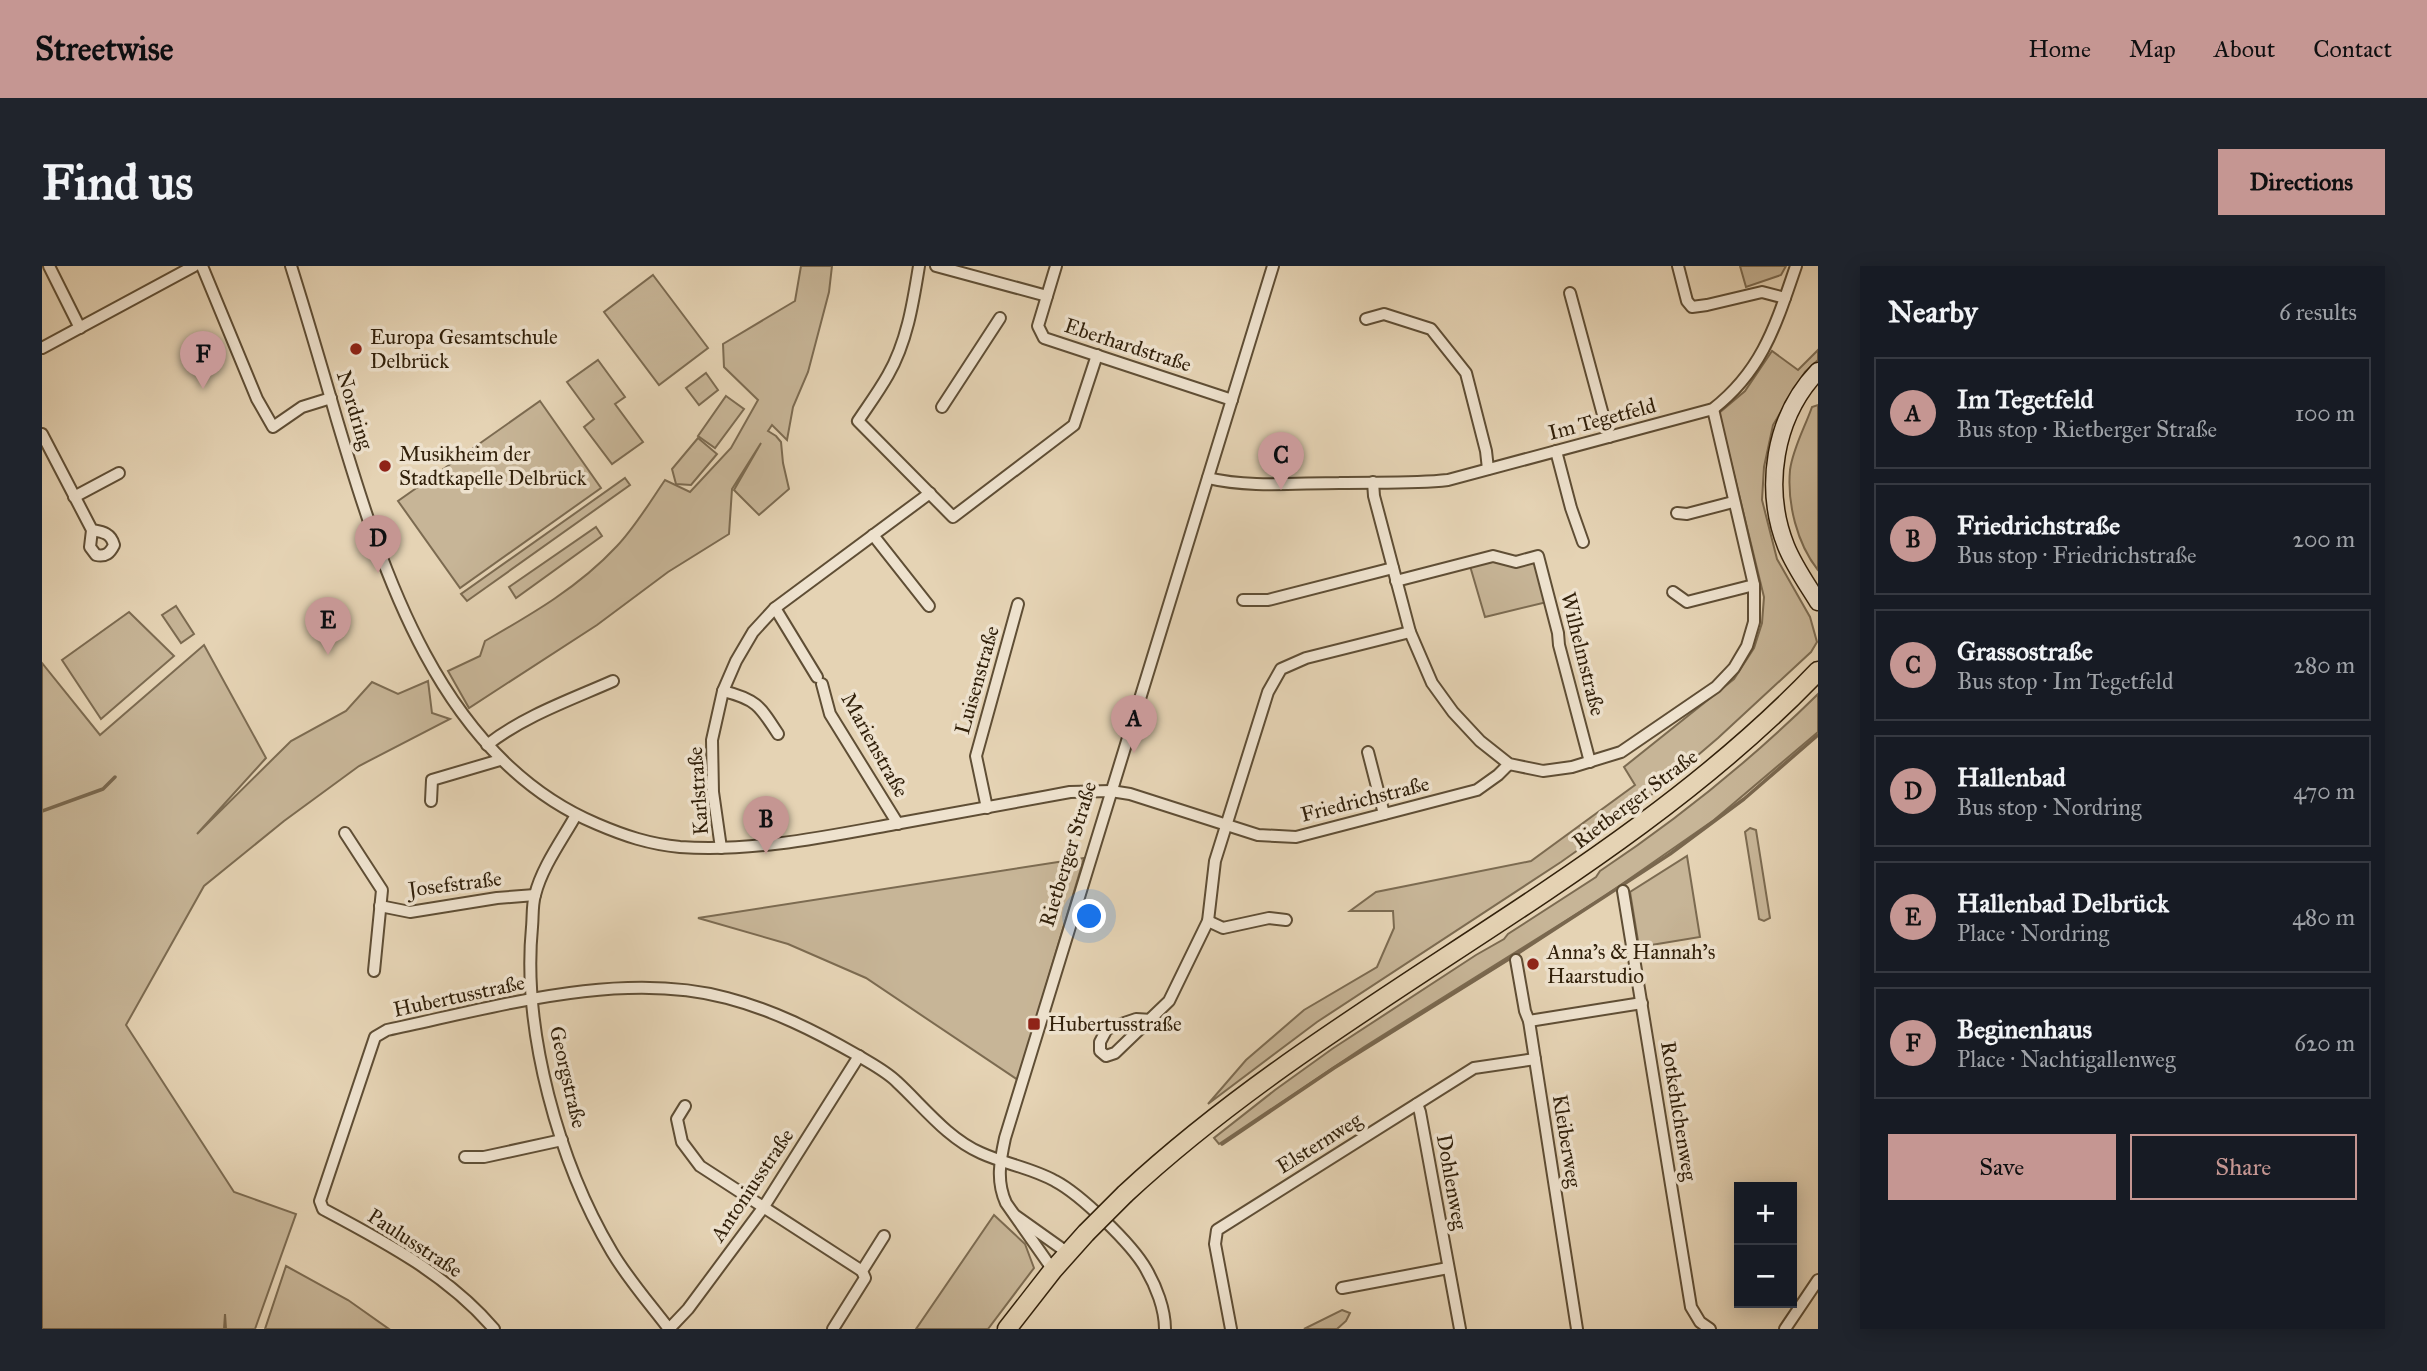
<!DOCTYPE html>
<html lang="en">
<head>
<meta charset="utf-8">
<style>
  body { margin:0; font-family:"IM FELL Great Primer",serif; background:#20242c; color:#f1f3f6 }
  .controls { position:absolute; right:21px; bottom:21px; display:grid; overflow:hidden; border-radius:0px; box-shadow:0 4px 18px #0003 }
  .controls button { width:63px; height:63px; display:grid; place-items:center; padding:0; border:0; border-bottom:2px solid #363941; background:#171b24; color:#f1f3f6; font:35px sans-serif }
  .you { position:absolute; left:1048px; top:651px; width:24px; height:24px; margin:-18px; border:5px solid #fff; border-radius:50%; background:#1a73e8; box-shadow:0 0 0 10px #1a73e833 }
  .badge { display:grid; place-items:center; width:46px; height:46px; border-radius:50%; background:#c59692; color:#111; font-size:23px; font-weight:700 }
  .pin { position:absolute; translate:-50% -58px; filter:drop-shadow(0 2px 4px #0008) }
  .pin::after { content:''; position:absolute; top:37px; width:24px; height:21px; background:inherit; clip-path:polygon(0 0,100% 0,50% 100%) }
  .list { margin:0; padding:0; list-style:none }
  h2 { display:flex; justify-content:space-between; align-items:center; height:91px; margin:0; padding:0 28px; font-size:30px }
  h2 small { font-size:23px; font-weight:400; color:#9ea1a6 }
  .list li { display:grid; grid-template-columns:46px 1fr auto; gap:21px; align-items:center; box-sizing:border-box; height:112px; margin:0 14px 14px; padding:0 14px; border:2px solid #363941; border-radius:0px }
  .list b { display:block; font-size:26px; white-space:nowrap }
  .list p { margin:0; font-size:23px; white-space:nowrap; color:#9ea1a6 }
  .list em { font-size:23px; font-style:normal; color:#9ea1a6 }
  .actions { display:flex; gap:14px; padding:21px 28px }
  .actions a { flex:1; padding:16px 0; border:2px solid #c59692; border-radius:0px; text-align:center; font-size:24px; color:#c59692 }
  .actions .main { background:#c59692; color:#111 }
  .map { position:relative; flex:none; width:1776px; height:1063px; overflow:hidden; border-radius:0px }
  header { display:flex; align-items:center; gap:42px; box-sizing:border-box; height:98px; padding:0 35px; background:#c59692; color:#111 }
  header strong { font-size:33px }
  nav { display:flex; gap:38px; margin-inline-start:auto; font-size:24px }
  .intro { display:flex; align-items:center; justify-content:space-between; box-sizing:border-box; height:168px; padding:0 42px }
  h1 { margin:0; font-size:49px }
  .button { padding:18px 32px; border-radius:0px; background:#c59692; color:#111; font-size:24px; font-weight:700 }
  main { display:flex; gap:42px; padding:0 42px }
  aside { flex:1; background:#171b24; border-radius:0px; box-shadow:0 4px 18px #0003 }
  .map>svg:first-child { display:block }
  .green { fill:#c7b597; stroke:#7c6b51; stroke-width:2 }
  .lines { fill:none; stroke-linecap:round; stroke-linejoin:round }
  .stream { stroke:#79674e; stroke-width:3.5 }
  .street-casing { stroke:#5f4e35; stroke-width:14 }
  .secondary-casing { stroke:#32210b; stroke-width:19 }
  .primary-casing { stroke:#32210b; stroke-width:21 }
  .street { stroke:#eee2ce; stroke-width:10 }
  .secondary { stroke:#eee2ce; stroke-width:16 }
  .primary { stroke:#e5d3b4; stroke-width:18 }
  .primary-bridge-casing { stroke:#32210b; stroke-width:21; stroke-linecap:butt }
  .primary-bridge { stroke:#e5d3b4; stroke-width:18 }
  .poi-dot { fill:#8f2418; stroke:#eee2ce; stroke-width:2.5 }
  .labels { text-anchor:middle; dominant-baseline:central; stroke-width:7; stroke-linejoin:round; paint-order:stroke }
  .poi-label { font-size:21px; fill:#32210b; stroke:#eee2ce; text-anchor:start }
  .street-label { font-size:21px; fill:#32210b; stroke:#eee2ce }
</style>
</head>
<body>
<header>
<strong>Streetwise</strong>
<nav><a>Home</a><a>Map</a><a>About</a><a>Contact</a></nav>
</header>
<div class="intro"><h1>Find us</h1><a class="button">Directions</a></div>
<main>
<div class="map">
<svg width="1776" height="1063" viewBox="0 0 1776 1063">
  <rect width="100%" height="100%" fill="#e5d3b4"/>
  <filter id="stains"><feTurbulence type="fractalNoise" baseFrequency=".00286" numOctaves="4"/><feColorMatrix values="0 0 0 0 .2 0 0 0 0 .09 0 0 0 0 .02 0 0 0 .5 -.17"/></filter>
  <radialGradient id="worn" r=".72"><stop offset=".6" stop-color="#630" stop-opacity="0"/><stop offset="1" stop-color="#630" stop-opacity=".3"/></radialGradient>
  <g class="green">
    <path d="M759 0H790L787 26 766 106 751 141 745 174 730 159 726 165 734 170 739 176 741 197 747 223 717 249 692 224 719 177 690 223 687 268 626 306 555 359 427 442 406 405 438 390 443 375C490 348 537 321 575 280 593 261 608 236 623 214L648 226 689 182 716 134 682 101 681 78 753 35Z"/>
    <path d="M1698 0H1744L1739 9 1704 21Z"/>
    <path d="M611 9 666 82 617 119 562 46Z"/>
    <path d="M1776 84V94L1763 106 1731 159 1722 201 1720 234 1735 293 1768 351 1775 376 1769 386 1676 472 1587 548 1519 596 1275 756 1166 838 1204 794 1262 744 1335 701 1352 662 1351 645H1308L1334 626 1489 595 1593 519 1582 501 1692 413 1712 382 1720 357 1722 331 1677 147 1703 125 1730 85 1756 104Z"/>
    <path d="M556 94 583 131 573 138 601 176 570 198 542 161 552 153 525 116Z"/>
    <path d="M664 107 676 124 657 139 644 122Z"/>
    <path d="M684 130 702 143 673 182 656 170Z"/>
    <path d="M498 135 559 222 418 322 356 235Z"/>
    <path d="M1776 139V304C1755 278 1745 237 1748 204 1751 182 1763 161 1770 141Z"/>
    <path d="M656 172 675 188 649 219 634 218 630 203Z"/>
    <path d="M583 212 588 219 425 335 419 328Z"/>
    <path d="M554 261 560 270 474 332 467 321Z"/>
    <path d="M1453 293 1495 295 1505 336 1443 351 1428 300Z"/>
    <path d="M134 340 152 368 139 377 120 349Z"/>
    <path d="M87 346 132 390 59 453 20 394Z"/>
    <path d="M162 379 224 492 155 568 249 475 304 445 330 416 356 428 386 415 390 447 408 453 317 500 242 555 162 620 84 759 192 926 254 948 213 1063H184L183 1048 182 1063H0V397L58 469Z"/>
    <path d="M1776 428V466L1672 554 1560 632 1322 781 1177 878 1172 872 1233 824 1290 783 1434 689 1462 673 1466 668 1554 611 1558 605C1636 553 1709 494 1776 428Z"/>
    <path d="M1708 562 1714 564 1728 652 1722 655 1717 653 1703 566Z"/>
    <path d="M1645 590 1658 671 1597 681 1588 626Z"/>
    <path d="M1042 592 976 814 824 712 746 678 656 652Z"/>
    <path d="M952 949 983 978 992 1002 946 1063H874Z"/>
    <path d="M244 1000 306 1034 347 1063H223Z"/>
    <path d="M1300 1044 1308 1047 1304 1055 1295 1063H1262Z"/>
  </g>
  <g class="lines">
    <g class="stream">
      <path d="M0 545 61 523 73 511"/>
      <path d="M1180 878 1292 802 1470 691 1628 588 1702 533 1776 469"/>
    </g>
    <g class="street-casing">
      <g id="street">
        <path d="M7 0 38 62"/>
        <path d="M160 0 215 133 231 161 260 141 289 132"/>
        <path d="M249 0C265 51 280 102 295 154 340 305 398 492 555 558 583 570 607 578 638 581 711 586 782 571 853 558 912 547 970 537 1028 526L1069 525 1088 528 1216 569 1254 571 1435 524 1456 509 1467 498"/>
        <path d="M877 0C871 37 865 76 846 109 837 125 826 140 816 155L911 251 1032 159 1055 89"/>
        <path d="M894 0 1005 30"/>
        <path d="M1014 0 996 60 1002 72 1190 134"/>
        <path d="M1636 0 1645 35 1650 41 1665 39 1720 26 1743 32"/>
        <path d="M1528 27 1567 171"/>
        <path d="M1324 53 1342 48 1389 63 1424 107 1444 185 1446 203"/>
        <path d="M0 82 152 0"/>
        <path d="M900 141 958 52"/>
        <path d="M0 168 50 264 48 281 54 289C64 291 68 287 72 279 69 267 61 266 50 264"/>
        <path d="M1514 185 1529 242 1541 276"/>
        <path d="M1166 212C1207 222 1254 217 1297 217 1333 216 1370 218 1406 214L1671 143C1721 104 1734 58 1754 0"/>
        <path d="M1331 216 1332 230 1368 366 1390 417 1411 446 1438 475 1467 498 1501 505 1530 501 1579 486 1674 421 1692 402 1705 380 1712 356V319L1671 143"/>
        <path d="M32 231 77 207"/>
        <path d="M1635 247 1645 248 1691 236"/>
        <path d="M831 269 887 340"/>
        <path d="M1354 315 1451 290 1474 296 1496 290 1516 367 1517 379 1548 496"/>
        <path d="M1631 326 1645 336 1712 319"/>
        <path d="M1201 334H1226L1351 302"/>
        <path d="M733 342 775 411"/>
        <path d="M780 418 788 448 856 558"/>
        <path d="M681 425C714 433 718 440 736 468"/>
        <path d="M445 479C482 450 528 434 571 415"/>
        <path d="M1326 486 1342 548"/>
        <path d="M389 535 390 514 458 494"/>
        <path d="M945 542 934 490 976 338"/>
        <path d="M534 549C520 574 500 601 493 629 490 639 491 651 490 661 480 765 517 897 570 986 586 1013 608 1038 627 1063"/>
        <path d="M303 567 340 624 332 705"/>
        <path d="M679 582 671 526 670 474 681 425 694 395 711 366 733 342 888 227"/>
        <path d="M1581 625 1649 1041 1658 1056 1668 1063"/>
        <path d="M338 640 368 646 455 632 493 629"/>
        <path d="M1166 655 1181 662 1227 652 1244 654"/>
        <path d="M1474 694 1483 745 1487 755 1535 1063"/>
        <path d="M1110 754 1094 753 1065 763 1058 776V785L1064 790 1073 787 1127 735 1166 655 1173 595 1226 426 1239 403 1264 392 1368 366"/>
        <path d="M1487 755 1600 737"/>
        <path d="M1375 838 1378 846 1418 1063"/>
        <path d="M643 840 635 853 640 876 658 900 820 1005"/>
        <path d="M423 891H442L520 874"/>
        <path d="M974 950 1026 987"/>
        <path d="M1011 1004 964 937C954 915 958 895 963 872L1231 0"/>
        <path d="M1300 1022 1406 1002"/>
        <path d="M452 1063C406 1009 343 976 281 943L278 935 333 771 345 764C450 742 578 703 685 732 731 744 773 765 815 789 828 797 844 805 855 816 881 840 905 872 939 887 963 898 990 902 1013 915 1038 928 1090 978 1104 1003 1114 1020 1123 1043 1123 1063"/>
        <path d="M627 1063 646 1043 721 942 817 790"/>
        <path d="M791 1063 823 1012 820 1005 842 970"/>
        <path d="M1189 1063 1173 978 1175 964 1432 802 1493 793"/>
        <path d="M1743 1063 1776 1014"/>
      </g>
    </g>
    <g class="secondary-casing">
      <path id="secondary" d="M1776 105C1732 151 1721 222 1744 280 1752 300 1765 318 1776 336"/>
    </g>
    <g class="primary-casing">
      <g id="primary">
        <path d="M1083 928C1296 730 1574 617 1776 405"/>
        <path d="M965 1063 1011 1004 1044 967"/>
      </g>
    </g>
    <use href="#street" class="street"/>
    <use href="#secondary" class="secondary"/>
    <use href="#primary" class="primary"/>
    <g class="primary-bridge-casing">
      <path id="primary-bridge" d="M1044 967 1083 928"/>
    </g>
    <use href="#primary-bridge" class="primary-bridge"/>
  </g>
  <g class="poi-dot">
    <circle cx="314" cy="83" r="7"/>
    <circle cx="343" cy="200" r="7"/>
    <circle cx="1491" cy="698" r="7"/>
    <rect x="985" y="751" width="14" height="14" rx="3.5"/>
  </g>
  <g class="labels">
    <g class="poi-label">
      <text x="328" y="71">Europa Gesamtschule<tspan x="328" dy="24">Delbrück</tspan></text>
      <text x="357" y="188">Musikheim der<tspan x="357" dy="24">Stadtkapelle Delbrück</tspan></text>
      <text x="1505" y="686">Anna's &amp; Hannah's<tspan x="1505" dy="24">Haarstudio</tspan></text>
      <text x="1006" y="758">Hubertusstraße</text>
    </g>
    <g class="street-label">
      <text transform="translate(1086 79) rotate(18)">Eberhardstraße</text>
      <text transform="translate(313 144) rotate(73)">Nordring</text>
      <text transform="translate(1560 153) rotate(-15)">Im Tegetfeld</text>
      <text transform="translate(1541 388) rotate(76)">Wilhelmstraße</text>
      <text transform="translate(935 414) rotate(-74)">Luisenstraße</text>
      <text transform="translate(833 479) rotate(61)">Marienstraße</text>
      <text transform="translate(656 525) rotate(-94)">Karlstraße</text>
      <text transform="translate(1323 533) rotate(-14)">Friedrichstraße</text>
      <text transform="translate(1593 533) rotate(-37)">Rietberger Straße</text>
      <text transform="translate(1026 588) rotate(-73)">Rietberger Straße</text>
      <text transform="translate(413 618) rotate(-7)">Josefstraße</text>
      <text transform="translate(417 730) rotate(-12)">Hubertusstraße</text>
      <text transform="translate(526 811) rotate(77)">Georgstraße</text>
      <text transform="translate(1637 845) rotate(81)">Rotkehlchenweg</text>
      <text transform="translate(1525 875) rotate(81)">Kleiberweg</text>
      <text transform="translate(1277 877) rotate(-32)">Elsternweg</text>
      <text transform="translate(1410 916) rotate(80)">Dohlenweg</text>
      <text transform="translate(710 919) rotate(-56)">Antoniusstraße</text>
      <text transform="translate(373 977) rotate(33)">Paulusstraße</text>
    </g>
  </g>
  <rect width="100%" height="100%" filter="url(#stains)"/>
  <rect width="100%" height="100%" fill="url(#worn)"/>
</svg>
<div class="controls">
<button>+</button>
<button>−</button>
</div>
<div class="you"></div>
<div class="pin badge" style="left:1092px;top:487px">A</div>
<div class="pin badge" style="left:724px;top:588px">B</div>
<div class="pin badge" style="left:1239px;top:224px">C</div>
<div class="pin badge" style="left:336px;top:307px">D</div>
<div class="pin badge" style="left:286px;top:389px">E</div>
<div class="pin badge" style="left:161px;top:123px">F</div>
</div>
<aside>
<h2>Nearby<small>6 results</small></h2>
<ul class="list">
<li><span class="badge">A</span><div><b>Im Tegetfeld</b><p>Bus stop · Rietberger Straße</p></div><em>100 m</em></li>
<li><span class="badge">B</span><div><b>Friedrichstraße</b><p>Bus stop · Friedrichstraße</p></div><em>200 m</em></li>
<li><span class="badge">C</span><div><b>Grassostraße</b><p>Bus stop · Im Tegetfeld</p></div><em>280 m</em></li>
<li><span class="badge">D</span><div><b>Hallenbad</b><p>Bus stop · Nordring</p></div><em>470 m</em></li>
<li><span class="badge">E</span><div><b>Hallenbad Delbrück</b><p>Place · Nordring</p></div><em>480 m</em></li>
<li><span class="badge">F</span><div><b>Beginenhaus</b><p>Place · Nachtigallenweg</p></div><em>620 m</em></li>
</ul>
<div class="actions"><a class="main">Save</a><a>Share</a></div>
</aside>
</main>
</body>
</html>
